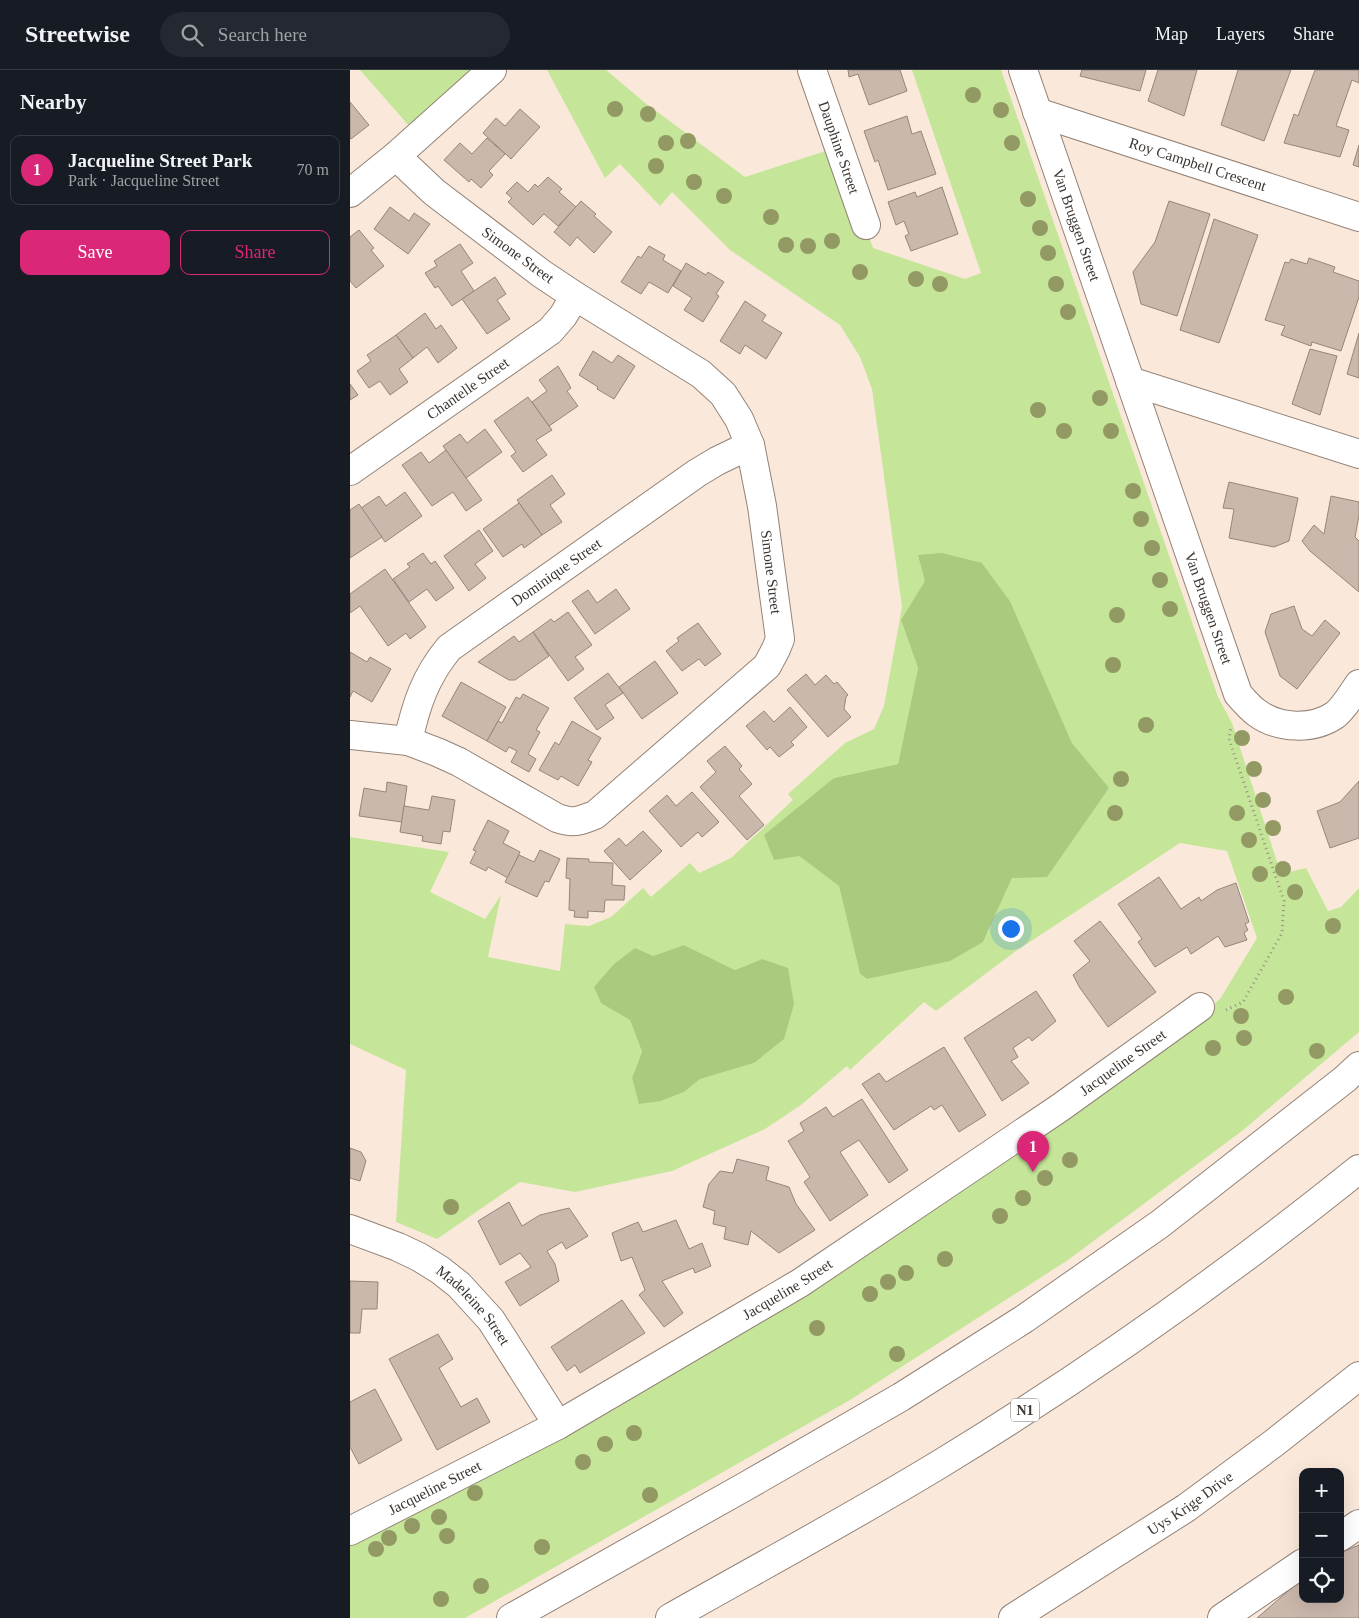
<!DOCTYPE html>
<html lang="en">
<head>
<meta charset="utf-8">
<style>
  body { margin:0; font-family:Georgia,serif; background:#242831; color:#f1f3f6 }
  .controls { position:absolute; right:15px; bottom:15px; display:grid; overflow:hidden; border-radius:10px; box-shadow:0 5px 20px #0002 }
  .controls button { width:45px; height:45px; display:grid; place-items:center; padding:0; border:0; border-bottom:1px solid #363941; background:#171b24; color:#f1f3f6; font:25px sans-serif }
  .you { position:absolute; left:660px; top:858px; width:18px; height:18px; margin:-12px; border:4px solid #fff; border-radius:50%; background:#1a73e8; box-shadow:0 0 0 8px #1a73e833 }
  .badge { display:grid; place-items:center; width:32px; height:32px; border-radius:50%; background:#db2777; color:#fff; font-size:16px; font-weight:700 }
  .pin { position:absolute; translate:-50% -41px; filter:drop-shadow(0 1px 2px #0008) }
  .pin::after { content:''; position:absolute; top:26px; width:18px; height:15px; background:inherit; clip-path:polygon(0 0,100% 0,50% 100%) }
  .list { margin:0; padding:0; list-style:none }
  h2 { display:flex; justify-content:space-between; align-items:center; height:65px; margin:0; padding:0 20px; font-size:21px }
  h2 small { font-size:16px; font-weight:400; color:#9ea1a6 }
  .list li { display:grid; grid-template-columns:32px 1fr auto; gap:15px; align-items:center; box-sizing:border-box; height:70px; margin:0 10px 10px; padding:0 10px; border:1px solid #363941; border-radius:10px }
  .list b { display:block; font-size:19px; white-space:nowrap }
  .list p { margin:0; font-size:16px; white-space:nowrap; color:#9ea1a6 }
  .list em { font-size:16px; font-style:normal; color:#9ea1a6 }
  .actions { display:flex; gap:10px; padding:15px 20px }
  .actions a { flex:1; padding:11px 0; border:1px solid #db2777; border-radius:10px; text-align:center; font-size:18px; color:#db2777 }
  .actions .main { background:#db2777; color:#fff }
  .icon { flex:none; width:28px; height:28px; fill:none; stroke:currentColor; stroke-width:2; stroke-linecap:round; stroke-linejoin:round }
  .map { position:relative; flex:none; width:1009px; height:1548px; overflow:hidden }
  header { display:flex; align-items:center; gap:30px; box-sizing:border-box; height:70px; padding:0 25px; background:#171b24; border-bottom:1px solid #363941 }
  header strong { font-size:24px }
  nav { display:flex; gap:28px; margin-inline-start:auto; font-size:18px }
  .search { width:350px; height:45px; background:#242831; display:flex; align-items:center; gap:12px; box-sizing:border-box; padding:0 18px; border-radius:28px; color:#9ea1a6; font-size:19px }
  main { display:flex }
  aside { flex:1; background:#171b24 }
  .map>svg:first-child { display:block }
  .green { fill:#c5e699; fill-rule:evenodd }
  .forest { fill:#aaca7d }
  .building { fill:#cbb8ad; stroke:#96857a }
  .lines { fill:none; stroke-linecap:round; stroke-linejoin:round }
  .minor-casing { stroke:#938377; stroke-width:30 }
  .highway-casing { stroke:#938377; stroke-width:30 }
  .path { stroke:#9a8e85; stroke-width:3; stroke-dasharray:1 4; stroke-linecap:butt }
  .minor { stroke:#fff; stroke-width:28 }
  .highway { stroke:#fff; stroke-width:28 }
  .tree { fill:#929963 }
  .labels { text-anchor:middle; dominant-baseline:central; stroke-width:4.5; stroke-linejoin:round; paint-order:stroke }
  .shield { fill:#fff; stroke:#76726e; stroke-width:1 }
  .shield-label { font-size:14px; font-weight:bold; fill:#3c3530 }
  .street-label { font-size:15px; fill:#3c3530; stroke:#fff }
</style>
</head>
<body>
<header>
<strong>Streetwise</strong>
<div class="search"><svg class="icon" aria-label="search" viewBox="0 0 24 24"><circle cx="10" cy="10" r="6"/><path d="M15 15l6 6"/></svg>Search here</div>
<nav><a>Map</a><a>Layers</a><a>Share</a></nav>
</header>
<main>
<aside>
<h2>Nearby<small></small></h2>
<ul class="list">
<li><span class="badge">1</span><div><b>Jacqueline Street Park</b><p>Park · Jacqueline Street</p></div><em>70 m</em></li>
</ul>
<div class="actions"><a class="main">Save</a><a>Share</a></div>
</aside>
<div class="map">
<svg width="1009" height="1548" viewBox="0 0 1009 1548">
  <rect width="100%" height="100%" fill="#fae9db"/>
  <g class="green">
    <path d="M10 0H128L60 57Z"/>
    <path d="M197 0H256L294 32 395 107 488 77 523 178 615 209 631 203 562 0H651L868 627 882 653 931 804 956 798 978 841 991 837 1009 818V962L892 1061 718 1190 500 1330 115 1548H0V1473L818 971 870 929 907 868 877 781 830 773 666 881 586 941 574 932 500 1000 497 996 451 1035 415 1059 322 1101 225 1122 170 1112 87 1169 46 1152 56 1000 0 974V767L99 782 80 822 135 849 151 825 138 887 210 901 215 854 239 856 261 847 293 818 301 827 340 793 349 803 381 788 443 730 438 724 495 673 524 659 534 636 552 537 522 319 510 287 490 255 380 180 322 122 310 136 270 94 255 108ZM632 493 660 531 722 673 759 719 662 808 633 872 517 909 510 904 489 816 449 786 484 708 548 694 568 598 551 550 576 511ZM334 875 385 900 412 889 404 993 349 1009 334 1022 311 1031 289 1033 282 1008 292 983 280 949 303 886Z"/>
  </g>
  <g class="forest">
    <path d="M592 483 632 493 660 531 722 673 759 718 697 807 662 808 633 872 600 891 517 909 510 904 489 816 449 786 424 790 414 765 484 708 548 694 568 598 551 550 575 511 568 485Z"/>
    <path d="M334 875 385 900 412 889 438 898 444 934 434 969 404 993 350 1009 334 1022 311 1031 289 1034 282 1008 292 982 280 950 251 933 244 917 264 894 285 878 303 886Z"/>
  </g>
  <g class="building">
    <path d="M498 0H550L557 21 519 35 508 4 499 7Z"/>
    <path d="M732 0H796L790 21 730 6Z"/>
    <path d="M808 0H847L834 46 798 31Z"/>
    <path d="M888 0H941L914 71 871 55Z"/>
    <path d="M965 0H1009V13L1002 10 986 56 999 60 990 87 934 73 944 44 948 46Z"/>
    <path d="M0 32 19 55 1 69 0 68Z"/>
    <path d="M170 39 190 57 161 89 133 63 146 48 155 56Z"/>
    <path d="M557 46 562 64 571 61 586 104 538 120 528 90 525 92 514 61Z"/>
    <path d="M137 68 155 84 139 101 143 105 131 118 121 109 119 112 94 90 110 73 122 84Z"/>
    <path d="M1009 75V97L1003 95Z"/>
    <path d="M198 107 212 119 209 122 226 137 208 156 194 144 183 155 158 132 162 128 156 123 167 112 178 122 185 114 188 117Z"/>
    <path d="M592 117 608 164 561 181 555 166 559 164 554 151 546 155 538 132 565 122 567 127Z"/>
    <path d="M231 131 246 144 244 146 262 162 244 183 227 167 220 176 204 162Z"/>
    <path d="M819 131 860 144 827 246 791 234 783 202 805 172Z"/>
    <path d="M40 137 59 151 64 143 80 154 58 184 24 159Z"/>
    <path d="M864 149 908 165 869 273 830 260Z"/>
    <path d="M9 160 24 178 21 180 34 196 6 218 0 211V167Z"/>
    <path d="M110 174 123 193 111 201 124 221 102 236 88 216 85 218 75 203 87 196 84 191Z"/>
    <path d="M299 176 315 185 313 190 331 201 318 223 299 212 291 224 271 212 288 186 291 188Z"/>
    <path d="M959 188 985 197 983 202 1009 211V227L991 281 962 272 961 276 931 265 935 256 915 250 935 192 939 193 941 189 957 194Z"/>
    <path d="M336 193 356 205 358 202 374 212 366 224 369 226 353 252 334 240 342 228 323 216Z"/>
    <path d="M145 207 156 224 147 230 160 249 137 264 112 229Z"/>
    <path d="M395 231 416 245 412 251 432 263 416 289 395 275 390 284 370 271Z"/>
    <path d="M75 243 86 259 91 255 107 278 88 293 77 277 63 288 46 265Z"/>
    <path d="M1009 263V308L997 304Z"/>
    <path d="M46 265 63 288 49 299 58 312 40 325 30 311 19 318 7 301 21 291 17 285Z"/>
    <path d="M960 279 987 286 970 345 942 334Z"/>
    <path d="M243 281 262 293 268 285 285 296 264 329 247 319 248 317 229 305Z"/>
    <path d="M208 296 221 318 217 321 228 336 199 356 182 332 197 321 189 310Z"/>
    <path d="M0 314 8 325 0 330Z"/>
    <path d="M178 327 202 360 186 370 197 385 173 402 161 386 166 382 144 351Z"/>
    <path d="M135 359 152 382 116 408 93 376 110 364 117 373Z"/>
    <path d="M96 380 132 430 116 441 103 422 82 436 52 395 71 382 79 393Z"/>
    <path d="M202 405 215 424 200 435 212 452 192 465 167 430Z"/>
    <path d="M879 412 948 428 939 471 924 477 879 468 884 439 873 438Z"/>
    <path d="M55 422 72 446 35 472 11 438 29 426 36 436Z"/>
    <path d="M981 426 1009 432V445L1005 467 1009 471V522L960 481 952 471 964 455 974 464Z"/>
    <path d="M169 433 192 465 174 478 172 474 153 487 133 459Z"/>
    <path d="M9 434 32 467 0 488V440Z"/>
    <path d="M129 460 143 481 125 494 136 508 119 521 94 486Z"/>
    <path d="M73 483 81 494 85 491 104 518 86 531 77 519 59 532 43 509 60 497 57 494Z"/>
    <path d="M35 499 76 557 60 569 56 563 38 576 10 536 0 543V524Z"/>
    <path d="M266 519 280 539 245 564 222 531 238 520 247 533Z"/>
    <path d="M944 536 952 559 962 566 975 550 990 563 947 619 930 606 915 562 921 544Z"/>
    <path d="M218 542 242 575 225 587 234 599 218 611 183 562 201 549 204 552Z"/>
    <path d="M348 553 371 584 355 596 349 589 332 601 316 581 329 571 327 568Z"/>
    <path d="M183 562 199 586 165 610H159L128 592 164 566 169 572Z"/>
    <path d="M0 582 17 592 20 587 41 599 22 632 3 621 0 627Z"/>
    <path d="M305 591 328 623 292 649 269 617Z"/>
    <path d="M258 603 273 623 255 635 264 648 247 660 224 628Z"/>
    <path d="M456 604 465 615 476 605 484 614 487 612 498 625 496 627 494 639 501 647 478 667 437 620Z"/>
    <path d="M111 612 156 637 137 671 92 646Z"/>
    <path d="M173 624 199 638 186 660 190 662 178 684 186 689 179 702 161 692 167 681 159 677 156 682 137 671 148 651 152 653 166 627 170 629Z"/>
    <path d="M440 637 457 657 441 672 444 675 429 687 420 677 417 680 396 656 414 641 424 652Z"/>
    <path d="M222 651 251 668 238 690 242 692 228 716 211 706 208 710 189 700 205 672 209 675Z"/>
    <path d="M375 676 392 696 389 699 402 714 389 726 414 755 397 770 350 717 366 702 357 691Z"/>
    <path d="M1009 711V768L980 778 967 741 990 732Z"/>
    <path d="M37 712 57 716 52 752 9 746 14 718 36 722Z"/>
    <path d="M342 722 369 752 352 767 348 762 331 777 299 741 317 725 326 736Z"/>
    <path d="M82 726 105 730 100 762 93 761 91 774 72 771 73 766 50 762 54 736 79 740Z"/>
    <path d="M138 750 159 761 153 773 170 782 158 808 138 797 136 801 120 793 126 781 123 780Z"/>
    <path d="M293 761 312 781 280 810 254 781 269 768 276 776Z"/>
    <path d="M190 780 210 789 199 812 195 811 187 827 155 812 169 785 184 792Z"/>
    <path d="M217 788 239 789V792L263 793 262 815 275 816 274 830H255L254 842 238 841V848L224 847 225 841 219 840 220 809 216 808Z"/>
    <path d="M809 807 831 839 849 827 851 831 867 820 886 813 899 852 895 854 898 860 894 863 897 870 875 877 868 866 841 884 837 877 805 897 788 872 792 869 768 834Z"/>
    <path d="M750 851 806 922 758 957 730 918 723 905 740 891 724 871Z"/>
    <path d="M686 921 706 951 682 971 679 967 663 978 668 987 661 991 679 1013 652 1031 614 968Z"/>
    <path d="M594 977 636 1045 609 1062 592 1035 584 1040 581 1036 544 1060 512 1014 529 1003 536 1012Z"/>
    <path d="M512 1029 558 1100 539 1113 509 1070 490 1082 518 1125 480 1151 454 1112 460 1107 438 1071 454 1061 450 1053 476 1037 483 1047Z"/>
    <path d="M0 1078 11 1082 16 1091 10 1111 0 1108Z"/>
    <path d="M387 1089 419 1097 416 1110 439 1117 446 1134 465 1160 429 1183 401 1161 398 1175 374 1169 376 1157 363 1154 365 1141 353 1137 359 1114 370 1101 383 1103Z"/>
    <path d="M159 1132 172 1156 190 1145 219 1138 238 1166 216 1179 212 1172 197 1181 205 1194 209 1211 170 1236 155 1212 181 1197 170 1183 150 1195 128 1151Z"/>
    <path d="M326 1150 339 1179 352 1173 361 1196 345 1203 343 1198 312 1211 333 1243 314 1257 289 1225 295 1220 282 1187 271 1191 262 1163 288 1152 293 1162Z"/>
    <path d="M0 1211 28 1212 27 1239H12L10 1263H0Z"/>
    <path d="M272 1230 295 1263 230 1303 225 1295 217 1301 201 1277Z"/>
    <path d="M88 1264 103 1289 89 1298 111 1337 127 1328 140 1352 87 1380 39 1289Z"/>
    <path d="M25 1319 52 1370 9 1394 0 1377V1332Z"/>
    <path d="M1009 1475V1548H907L953 1508V1529H990V1483Z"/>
  </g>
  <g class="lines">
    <g class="minor-casing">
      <g id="minor">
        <path id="s1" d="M462 0 516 155"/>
        <path id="s2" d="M673 0 888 624C894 631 900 638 907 643 929 659 963 660 985 645 994 638 1002 624 1009 614"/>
        <path id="s3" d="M687 42 1009 147"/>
        <path d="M0 123 46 86 142 0"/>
        <path d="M780 311 1009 384"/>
        <path id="s4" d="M0 401 200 261 213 246 225 226"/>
        <path d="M0 665 58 671 87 682 109 692 207 748C224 754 229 751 245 745L417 596 426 579 430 569 412 436 400 375 389 349 373 324 351 304 225 226 192 204 84 122 46 86"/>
        <path id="s5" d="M58 671C66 635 75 607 99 578L347 403 367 391 400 375"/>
        <path id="s6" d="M0 1159 48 1177 69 1187 90 1200 109 1215 141 1250 208 1355"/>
        <path id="s7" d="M0 1461 208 1355 450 1213 711 1037 850 937"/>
        <path d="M990 1467 1009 1454"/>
        <path id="s8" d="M663 1548 836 1438 924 1373 1009 1306"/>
        <path d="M872 1548 953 1493"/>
      </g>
    </g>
    <g class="highway-casing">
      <g id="highway">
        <path d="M161 1548 396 1416 551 1327 674 1249 810 1154 995 1009 1009 996"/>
        <path d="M320 1548C410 1497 501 1448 590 1394 736 1305 876 1206 1009 1099"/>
      </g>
    </g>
    <path class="path" d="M876 940 893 932 932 863 934 831 879 669 881 656"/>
    <use href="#minor" class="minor"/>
    <use href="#highway" class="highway"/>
  </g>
  <g class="tree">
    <circle cx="623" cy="25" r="8"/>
    <circle cx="265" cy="39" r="8"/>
    <circle cx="651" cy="40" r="8"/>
    <circle cx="298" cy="44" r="8"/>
    <circle cx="338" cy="71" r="8"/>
    <circle cx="316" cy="73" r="8"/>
    <circle cx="662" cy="73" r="8"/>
    <circle cx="306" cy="96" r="8"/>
    <circle cx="344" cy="112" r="8"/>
    <circle cx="374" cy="126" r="8"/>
    <circle cx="678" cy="129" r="8"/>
    <circle cx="421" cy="147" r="8"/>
    <circle cx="690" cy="158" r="8"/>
    <circle cx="482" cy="171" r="8"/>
    <circle cx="436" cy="175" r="8"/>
    <circle cx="458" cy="176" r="8"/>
    <circle cx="698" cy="183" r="8"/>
    <circle cx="510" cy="202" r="8"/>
    <circle cx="566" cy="209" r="8"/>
    <circle cx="590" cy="214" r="8"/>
    <circle cx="706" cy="214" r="8"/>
    <circle cx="718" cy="242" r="8"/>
    <circle cx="750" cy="328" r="8"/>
    <circle cx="688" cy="340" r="8"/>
    <circle cx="714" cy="361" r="8"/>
    <circle cx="761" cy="361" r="8"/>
    <circle cx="783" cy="421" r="8"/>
    <circle cx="791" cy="449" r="8"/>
    <circle cx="802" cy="478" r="8"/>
    <circle cx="810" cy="510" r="8"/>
    <circle cx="820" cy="539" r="8"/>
    <circle cx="767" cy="545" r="8"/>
    <circle cx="763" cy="595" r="8"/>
    <circle cx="796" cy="655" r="8"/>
    <circle cx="892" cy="668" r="8"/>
    <circle cx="904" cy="699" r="8"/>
    <circle cx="771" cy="709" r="8"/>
    <circle cx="913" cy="730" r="8"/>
    <circle cx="765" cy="743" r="8"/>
    <circle cx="887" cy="743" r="8"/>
    <circle cx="923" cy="758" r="8"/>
    <circle cx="899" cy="770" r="8"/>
    <circle cx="933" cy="799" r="8"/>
    <circle cx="910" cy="804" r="8"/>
    <circle cx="945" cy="822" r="8"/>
    <circle cx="983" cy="856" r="8"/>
    <circle cx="936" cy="927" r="8"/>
    <circle cx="891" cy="946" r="8"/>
    <circle cx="894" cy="968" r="8"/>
    <circle cx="863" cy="978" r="8"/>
    <circle cx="967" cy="981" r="8"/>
    <circle cx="720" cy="1090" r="8"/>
    <circle cx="695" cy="1108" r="8"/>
    <circle cx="673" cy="1128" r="8"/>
    <circle cx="101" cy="1137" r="8"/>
    <circle cx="650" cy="1146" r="8"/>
    <circle cx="595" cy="1189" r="8"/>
    <circle cx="556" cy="1203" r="8"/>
    <circle cx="538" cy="1212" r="8"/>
    <circle cx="520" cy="1224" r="8"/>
    <circle cx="467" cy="1258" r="8"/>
    <circle cx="547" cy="1284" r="8"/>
    <circle cx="284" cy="1363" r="8"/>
    <circle cx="255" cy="1374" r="8"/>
    <circle cx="233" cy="1392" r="8"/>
    <circle cx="125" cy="1423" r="8"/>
    <circle cx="300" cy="1425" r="8"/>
    <circle cx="89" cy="1447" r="8"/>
    <circle cx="62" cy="1456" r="8"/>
    <circle cx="97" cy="1466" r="8"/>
    <circle cx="39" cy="1468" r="8"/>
    <circle cx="192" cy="1477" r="8"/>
    <circle cx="26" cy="1479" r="8"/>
    <circle cx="131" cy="1516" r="8"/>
    <circle cx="91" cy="1529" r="8"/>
  </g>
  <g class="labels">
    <rect class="shield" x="661" y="1328.5" width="28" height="23" rx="4"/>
    <g class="shield-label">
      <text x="675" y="1340">N1</text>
    </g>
    <g class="street-label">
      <text stroke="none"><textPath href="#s1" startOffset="82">Dauphine Street</textPath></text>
      <text stroke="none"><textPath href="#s3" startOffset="169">Roy Campbell Crescent</textPath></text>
      <text stroke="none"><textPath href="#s2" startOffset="164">Van Bruggen Street</textPath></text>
      <text transform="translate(168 185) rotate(36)">Simone Street</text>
      <text stroke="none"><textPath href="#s4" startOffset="144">Chantelle Street</textPath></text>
      <text transform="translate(421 502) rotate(83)">Simone Street</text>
      <text stroke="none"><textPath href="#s5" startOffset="234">Dominique Street</textPath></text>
      <text stroke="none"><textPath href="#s2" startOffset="569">Van Bruggen Street</textPath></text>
      <text stroke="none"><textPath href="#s7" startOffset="905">Jacqueline Street</textPath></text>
      <text stroke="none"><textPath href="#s7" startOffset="500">Jacqueline Street</textPath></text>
      <text stroke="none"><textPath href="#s6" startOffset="148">Madeleine Street</textPath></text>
      <text stroke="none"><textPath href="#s7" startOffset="95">Jacqueline Street</textPath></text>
      <text stroke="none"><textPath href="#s8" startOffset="211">Uys Krige Drive</textPath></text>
    </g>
  </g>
</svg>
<div class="controls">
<button>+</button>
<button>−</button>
<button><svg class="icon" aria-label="locate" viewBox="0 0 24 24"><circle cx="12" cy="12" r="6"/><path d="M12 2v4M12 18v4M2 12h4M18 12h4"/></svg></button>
</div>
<div class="you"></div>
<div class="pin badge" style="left:683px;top:1102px">1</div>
</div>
</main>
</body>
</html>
